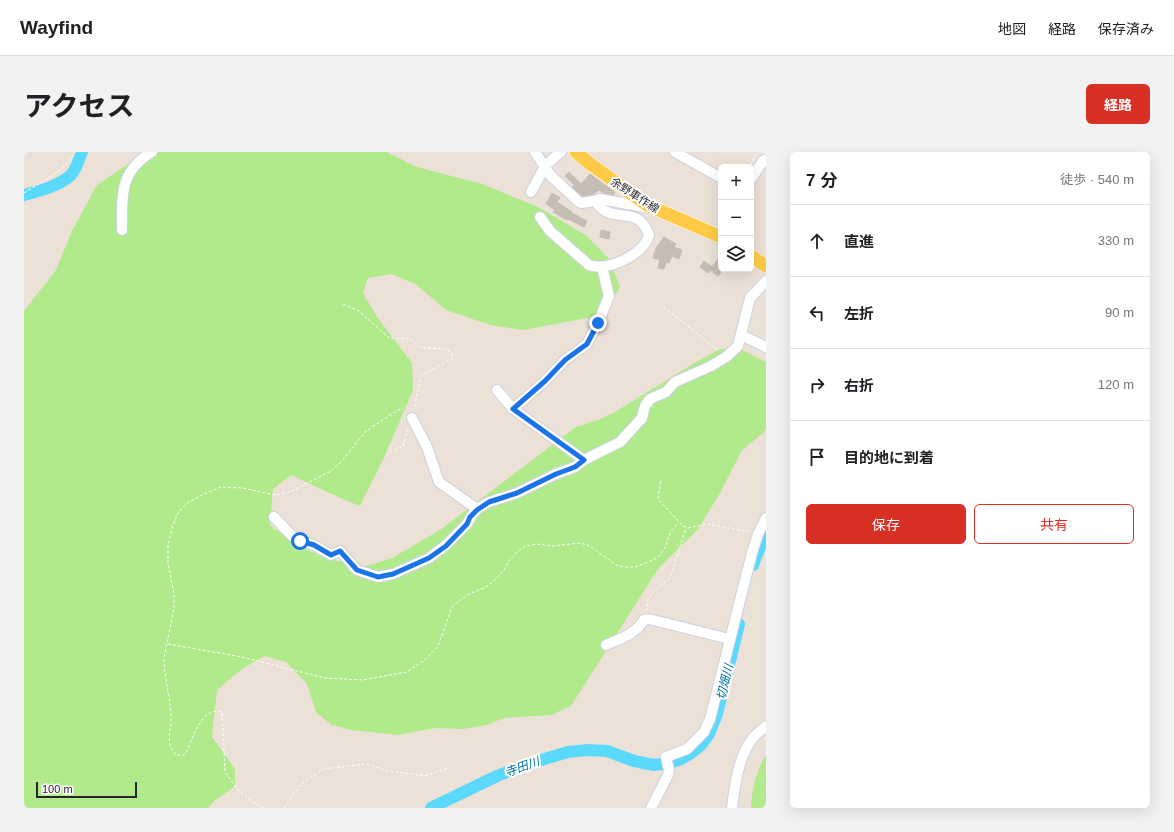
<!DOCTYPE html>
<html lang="ja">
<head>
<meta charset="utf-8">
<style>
  body { margin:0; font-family:Arial,"Noto Sans JP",sans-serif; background:#f2f2f2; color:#202124 }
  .controls { position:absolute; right:12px; top:12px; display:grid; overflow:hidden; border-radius:6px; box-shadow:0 4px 16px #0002 }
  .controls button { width:36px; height:36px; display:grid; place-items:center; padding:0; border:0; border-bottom:1px solid #e0e0e0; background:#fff; color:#202124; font:20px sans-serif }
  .scale { position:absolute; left:12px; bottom:10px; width:101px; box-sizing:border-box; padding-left:4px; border:2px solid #272727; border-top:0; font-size:11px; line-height:14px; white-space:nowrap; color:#272727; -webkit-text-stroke:3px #fff; paint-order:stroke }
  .stop { position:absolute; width:12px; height:12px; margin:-9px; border:3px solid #1a73e8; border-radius:50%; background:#fff }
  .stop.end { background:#1a73e8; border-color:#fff; box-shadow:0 1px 4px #0008 }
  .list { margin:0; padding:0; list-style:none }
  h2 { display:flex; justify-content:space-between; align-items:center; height:52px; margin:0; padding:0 16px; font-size:17px }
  h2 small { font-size:13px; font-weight:400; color:#757577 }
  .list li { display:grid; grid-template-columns:26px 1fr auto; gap:12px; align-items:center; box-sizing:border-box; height:72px; padding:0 16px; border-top:1px solid #e0e0e0 }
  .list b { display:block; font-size:15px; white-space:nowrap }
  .list em { font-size:13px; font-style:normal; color:#757577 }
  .actions { display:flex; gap:8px; padding:12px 16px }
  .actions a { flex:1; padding:9px 0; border:1px solid #d93025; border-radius:6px; text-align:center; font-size:14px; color:#d93025 }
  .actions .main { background:#d93025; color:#fff }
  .icon { flex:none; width:22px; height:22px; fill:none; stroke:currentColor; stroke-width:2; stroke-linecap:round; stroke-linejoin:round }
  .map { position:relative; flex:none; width:742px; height:656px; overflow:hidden; border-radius:6px }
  header { display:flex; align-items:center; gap:24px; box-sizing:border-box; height:56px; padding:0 20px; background:#fff; border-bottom:1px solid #e0e0e0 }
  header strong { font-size:19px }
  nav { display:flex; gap:22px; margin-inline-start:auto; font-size:14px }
  .intro { display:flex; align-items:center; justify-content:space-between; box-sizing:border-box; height:96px; padding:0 24px }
  h1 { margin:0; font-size:28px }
  .button { padding:10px 18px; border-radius:6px; background:#d93025; color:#fff; font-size:14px; font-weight:700 }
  main { display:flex; gap:24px; padding:0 24px }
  aside { flex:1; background:#fff; border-radius:6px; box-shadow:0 4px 16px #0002 }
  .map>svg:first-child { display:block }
  .green { fill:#b0ea8b }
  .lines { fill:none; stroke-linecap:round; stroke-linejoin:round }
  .river { stroke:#5bd9fc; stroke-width:12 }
  .building { fill:#c6beb6; stroke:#c7bdb0 }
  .minor-casing { stroke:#cbd1e2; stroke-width:12 }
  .major-casing { stroke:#fff; stroke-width:14 }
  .path { stroke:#fff; stroke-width:1; stroke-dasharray:3 2; stroke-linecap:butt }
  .minor { stroke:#fff; stroke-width:10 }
  .major { stroke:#ffcb47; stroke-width:13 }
  .route { stroke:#1a73e8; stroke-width:5 }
  .labels { text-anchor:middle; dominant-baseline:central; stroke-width:4; stroke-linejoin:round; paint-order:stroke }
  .street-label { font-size:11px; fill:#272727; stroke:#fff }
  .water-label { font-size:12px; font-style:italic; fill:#0072a1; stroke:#fff }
</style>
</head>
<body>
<header>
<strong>Wayfind</strong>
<nav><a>地図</a><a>経路</a><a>保存済み</a></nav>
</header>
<div class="intro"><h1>アクセス</h1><a class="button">経路</a></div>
<main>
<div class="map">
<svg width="742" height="656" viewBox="0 0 742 656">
  <rect width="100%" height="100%" fill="#ece1d6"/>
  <g class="green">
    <path d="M122 0H363L393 15 458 32 514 55 563 84 585 107 596 135 579 163 499 178 466 173 422 158 393 133 368 122 344 126 339 141 353 165 388 211 389 238 359 308 336 354C312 345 290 333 267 323L249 337 246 373 268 390 302 407 343 414 368 406 416 378 552 275 574 268 591 260 672 210 696 197H716L742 210V278L718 298 696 341 674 377 634 417 547 554 527 563 480 566 463 573 439 577 412 576 374 583 327 578 308 573 292 560 283 532 262 510 241 504 219 516 193 538 188 585 211 617V634L189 650 184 656H0V159L32 118 48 79 73 33Z"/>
    <path d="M742 603V656H727C727 641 733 616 742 603Z"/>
  </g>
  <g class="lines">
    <g class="river">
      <path d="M0 43C15 39 35 34 47 23 52 18 55 7 58 0"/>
      <path d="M729 413 742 379"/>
      <path d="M407 656 473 624 507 611 544 600 564 598 583 599 610 609 630 613 645 611 657 607 667 601 677 593 685 582 693 562 715 472"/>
    </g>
  </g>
  <g class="building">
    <path d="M545 20 557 32 566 22 591 40 589 43 580 41 575 38 570 42 558 44 548 35 550 33 541 24Z"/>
    <path d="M528 41 536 46 533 50 548 60V61L563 69 560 75 544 67 543 68 529 60 531 58 522 52Z"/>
    <path d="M577 78 586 80 585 87 576 85Z"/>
    <path d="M640 85 652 92 650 95 658 98 655 107 648 104 645 111 642 110 640 117 634 116 636 108 629 106 632 96Z"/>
    <path d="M697 103V120L694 124 686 118Z"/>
    <path d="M680 109 688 115 684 121 676 115Z"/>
  </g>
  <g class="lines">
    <g class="minor-casing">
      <g id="minor">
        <path d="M511 0 527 24 555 50 558 51 575 48"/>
        <path d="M651 0 697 26"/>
        <path d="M727 27 739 9 742 7"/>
        <path d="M507 40 522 13 537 0"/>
        <path d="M516 65 526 79 565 113C583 120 620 103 625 83 613 51 592 73 574 53V49L576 47 626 56"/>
        <path d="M98 78C98 45 95 19 128 0"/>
        <path d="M717 183 742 195"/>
        <path d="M473 238 489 257 560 308"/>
        <path d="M489 257 521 229 541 208 563 192 574 171 585 144 578 115"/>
        <path d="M388 266 403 295 415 330 453 357"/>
        <path d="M250 365 267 383 276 389 290 393 307 403 316 399 333 418 354 425 369 422 405 406 422 393 443 372 447 365 453 357 465 350 493 341 532 322 551 315 560 308 596 290 618 266 621 254 626 247 642 240 651 230 687 214 702 205 714 194 726 146 742 129"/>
        <path d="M582 493C598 486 610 483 620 468L625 467 705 487"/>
        <path d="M627 656 644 623 645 618 642 605 663 597 680 580 686 567 728 401 734 382 742 366"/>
        <path d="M708 656C711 633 714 606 728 587 732 582 738 578 742 574"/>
      </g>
    </g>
    <g class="major-casing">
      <g id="major">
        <path d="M552 0 565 11 623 53 697 85"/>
        <path d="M727 104 742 114"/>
      </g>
    </g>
    <g class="path">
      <path d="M726 13 733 0"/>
      <path d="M0 41C17 30 41 19 51 0"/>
      <path d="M319 152 335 159 365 186 387 187 396 195 401 196 422 197 427 200 429 206 397 224 390 257"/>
      <path d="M640 155 695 199"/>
      <path d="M362 304 368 299 379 294 384 277"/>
      <path d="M637 329 634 344 635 348 659 374 664 376 684 372 726 380"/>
      <path d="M622 459 624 447 627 442 646 426 662 376"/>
      <path d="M144 492 218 505 301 526 338 528 383 520 402 507 414 494 428 455 443 443 462 435 471 428 480 418 484 410 494 399 502 394 513 392 529 394 556 391 566 394 592 413 600 415H612L631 407 635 404 641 396 646 381 654 371"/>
      <path d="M240 656 229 650 214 638 201 620 198 560C178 553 168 588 162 601L159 603H152C150 601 148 598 147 596 144 589 146 578 147 571 148 549 140 528 140 506L150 456V442L144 411V393L149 373 154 361 163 351 178 343 197 335 219 336 251 343 266 340 307 319 318 309 341 280 372 259 379 256"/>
      <path d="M260 656 277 632 299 617 343 612 360 618 400 624 425 616"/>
    </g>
    <use href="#minor" class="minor"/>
    <use href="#major" class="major"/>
  </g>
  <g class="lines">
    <path class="route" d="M276 389 290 393 307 403 316 399 333 418 354 425 369 422 405 406 422 394 443 372 446 365 453 358 465 350 493 341 532 322 551 315 560 308 489 257 521 229 541 208 563 192 574 171"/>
  </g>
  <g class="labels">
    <g class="street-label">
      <text transform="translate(611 43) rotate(33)">余野車作線</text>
    </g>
    <g class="water-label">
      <text transform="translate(701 530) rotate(-77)">切畑川</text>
      <text transform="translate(498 615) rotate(-20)">寺田川</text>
    </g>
  </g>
</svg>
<div class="controls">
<button>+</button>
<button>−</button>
<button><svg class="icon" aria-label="layers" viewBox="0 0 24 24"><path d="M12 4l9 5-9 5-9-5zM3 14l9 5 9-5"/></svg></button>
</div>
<div class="scale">100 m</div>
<div class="stop" style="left:276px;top:389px"></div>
<div class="stop end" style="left:574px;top:171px"></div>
</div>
<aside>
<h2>7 分<small>徒歩 · 540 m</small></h2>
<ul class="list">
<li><svg class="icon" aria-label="ahead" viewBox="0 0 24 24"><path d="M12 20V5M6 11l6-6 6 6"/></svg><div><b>直進</b></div><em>330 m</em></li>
<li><svg class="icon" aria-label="left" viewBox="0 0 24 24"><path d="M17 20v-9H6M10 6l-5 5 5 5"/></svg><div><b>左折</b></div><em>90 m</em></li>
<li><svg class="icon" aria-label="right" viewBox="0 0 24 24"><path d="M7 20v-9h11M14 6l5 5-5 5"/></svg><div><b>右折</b></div><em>120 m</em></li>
<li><svg class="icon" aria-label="arrive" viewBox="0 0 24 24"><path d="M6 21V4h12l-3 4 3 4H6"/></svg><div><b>目的地に到着</b></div></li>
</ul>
<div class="actions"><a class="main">保存</a><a>共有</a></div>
</aside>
</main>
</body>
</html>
